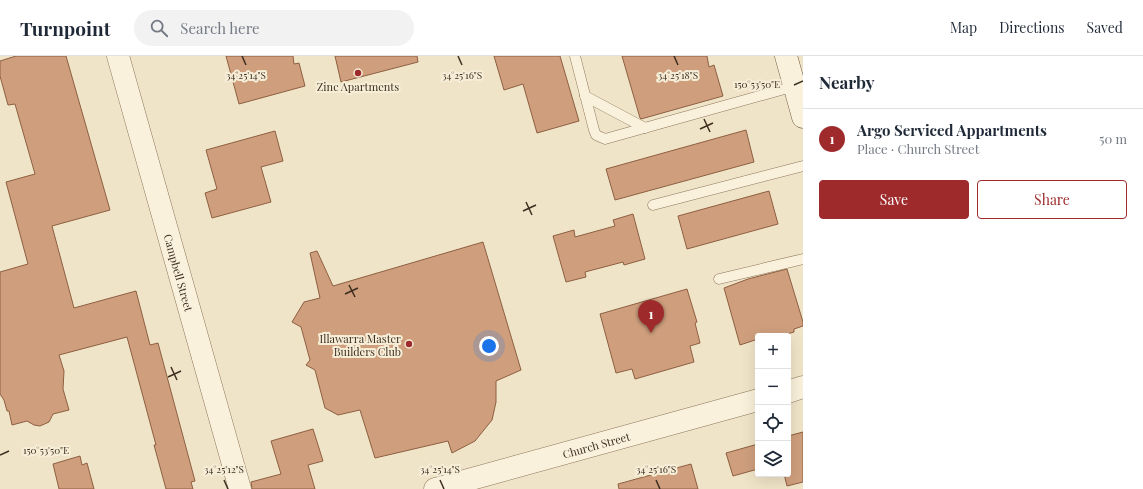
<!DOCTYPE html>
<html lang="en">
<head>
<meta charset="utf-8">
<style>
  body { margin:0; font-family:"Playfair Display",serif; background:#f2f2f3; color:#1f2937 }
  .controls { position:absolute; right:12px; bottom:12px; display:grid; overflow:hidden; border-radius:4px; box-shadow:0 4px 16px #0002 }
  .controls button { width:36px; height:36px; display:grid; place-items:center; padding:0; border:0; border-bottom:1px solid #e0e1e3; background:#fff; color:#1f2937; font:20px sans-serif }
  .you { position:absolute; left:489px; top:290px; width:14px; height:14px; margin:-10px; border:3px solid #fff; border-radius:50%; background:#1a73e8; box-shadow:0 0 0 6px #1a73e833 }
  .badge { display:grid; place-items:center; width:26px; height:26px; border-radius:50%; background:#9e2a2b; color:#fff; font-size:13px; font-weight:700 }
  .pin { position:absolute; translate:-50% -33px; filter:drop-shadow(0 1px 2px #0008) }
  .pin::after { content:''; position:absolute; top:21px; width:14px; height:12px; background:inherit; clip-path:polygon(0 0,100% 0,50% 100%) }
  .list { margin:0; padding:0; list-style:none }
  h2 { display:flex; justify-content:space-between; align-items:center; height:52px; margin:0; padding:0 16px; font-size:17px }
  h2 small { font-size:13px; font-weight:400; color:#747a83 }
  .list li { display:grid; grid-template-columns:26px 1fr auto; gap:12px; align-items:center; box-sizing:border-box; height:60px; padding:0 16px; border-top:1px solid #e0e1e3 }
  .list b { display:block; font-size:15px; white-space:nowrap }
  .list p { margin:0; font-size:13px; white-space:nowrap; color:#747a83 }
  .list em { font-size:13px; font-style:normal; color:#747a83 }
  .actions { display:flex; gap:8px; padding:12px 16px }
  .actions a { flex:1; padding:9px 0; border:1px solid #9e2a2b; border-radius:4px; text-align:center; font-size:14px; color:#9e2a2b }
  .actions .main { background:#9e2a2b; color:#fff }
  .icon { flex:none; width:22px; height:22px; fill:none; stroke:currentColor; stroke-width:2; stroke-linecap:round; stroke-linejoin:round }
  .map { position:relative; flex:none; width:803px; height:433px; overflow:hidden }
  header { display:flex; align-items:center; gap:24px; box-sizing:border-box; height:56px; padding:0 20px; background:#fff; border-bottom:1px solid #e0e1e3 }
  header strong { font-size:19px }
  nav { display:flex; gap:22px; margin-inline-start:auto; font-size:14px }
  .search { width:280px; height:36px; background:#f2f2f3; display:flex; align-items:center; gap:10px; box-sizing:border-box; padding:0 14px; border-radius:22px; color:#747a83; font-size:15px }
  main { display:flex }
  aside { flex:1; background:#fff }
  .map>svg:first-child { display:block }
  .building { fill:#cf9f7d; stroke:#8d5f41 }
  .lines { fill:none; stroke-linecap:round; stroke-linejoin:round }
  .service-casing { stroke:#8d765c; stroke-width:11 }
  .tertiary-casing { stroke:#8d765c; stroke-width:23 }
  .secondary-casing { stroke:#6f573f; stroke-width:23 }
  .service { stroke:#faf1dc; stroke-width:10 }
  .tertiary { stroke:#faf1dc; stroke-width:22 }
  .secondary { stroke:#faf1dc; stroke-width:22 }
  .ticks { fill:none; stroke:#3d2e20; stroke-width:1.5 }
  .poi-dot { fill:#9e2a2b; stroke:#f7eed8; stroke-width:1.5 }
  .labels { text-anchor:middle; dominant-baseline:central; stroke-width:4; stroke-linejoin:round; paint-order:stroke }
  .poi-label { font-size:11px; fill:#3d2e20; stroke:#f7eed8 }
  .street-label { font-size:11px; fill:#3d2e20; stroke:#f7eed8 }
  .ticks-label { font-size:10px; text-anchor:middle; fill:#3d2e20; stroke:#f7eed8; stroke-width:4; stroke-linejoin:round; paint-order:stroke }
</style>
</head>
<body>
<header>
<strong>Turnpoint</strong>
<div class="search"><svg class="icon" aria-label="search" viewBox="0 0 24 24"><circle cx="10" cy="10" r="6"/><path d="M15 15l6 6"/></svg>Search here</div>
<nav><a>Map</a><a>Directions</a><a>Saved</a></nav>
</header>
<main>
<div class="map">
<svg width="803" height="433" viewBox="0 0 803 433">
  <rect width="100%" height="100%" fill="#f0e4c8"/>
  <g class="building">
    <path d="M16 0H66L110 154 52 170 74 252 136 235 150 289 158 287 195 425 191 426 193 433H166L154 389H156L127 281 59 299 64 315 63 333 69 354 53 358 49 366 40 370 34 369 27 365 12 369 9 355H7L4 344 0 338V216L28 208 6 126 35 118 15 48 8 49 0 20V5Z"/>
    <path d="M226 0H293L294 8 299 7 305 30 239 48Z"/>
    <path d="M335 0H417L418 6 341 26Z"/>
    <path d="M494 0H560L579 65 537 77 523 28 504 34Z"/>
    <path d="M622 0H707L709 11 714 9 723 40 641 63 640 62Z"/>
    <path d="M746 74 754 106 615 144 606 113Z"/>
    <path d="M275 75 283 105 261 111 271 146 212 162 205 137 217 133 206 94Z"/>
    <path d="M769 135 778 168 687 193 678 160Z"/>
    <path d="M633 158 645 203 624 209 623 206 585 216 586 221 566 226 553 180 574 174 575 181 615 170 613 164Z"/>
    <path d="M483 186 521 314 496 325V346L492 364 475 385 452 397 448 385 375 402 360 354 338 359 325 352 315 314 306 309 310 304 301 271 292 266 304 246 320 242 310 197 317 195 333 230Z"/>
    <path d="M787 213 803 266V270L794 273V276L780 280H758V283L740 289 724 232 748 223Z"/>
    <path d="M687 233 697 266 695 267 700 287 690 290 694 306 635 323 632 313 616 317 600 258Z"/>
    <path d="M313 373 323 405 308 409 315 433H252L251 426 281 418 271 385Z"/>
    <path d="M803 376V426L787 430 784 418H788V380Z"/>
    <path d="M758 388V413L733 420 726 397Z"/>
    <path d="M80 400 82 409 87 407 94 433H59L53 408Z"/>
    <path d="M691 408 698 433H619L618 428Z"/>
  </g>
  <g class="lines">
    <g class="service-casing">
      <g id="service">
        <path d="M575 0 594 74 596 79 605 83 795 30"/>
        <path d="M585 40 645 72"/>
        <path d="M653 149 803 110"/>
        <path d="M719 223 803 203"/>
      </g>
    </g>
    <g class="tertiary-casing">
      <g id="tertiary">
        <path id="s1" d="M118 0 240 433"/>
        <path d="M788 336 803 331"/>
        <path id="s2" d="M435 433 758 344"/>
      </g>
    </g>
    <g class="secondary-casing">
      <path id="secondary" d="M786 0 803 61"/>
    </g>
    <use href="#service" class="service"/>
    <use href="#tertiary" class="tertiary"/>
    <use href="#secondary" class="secondary"/>
  </g>
  <path class="ticks" d="M242 0 246 9M458 0 462 9M674 0 678 9M794 29 803 25M704 63 710 76M700 73 713 67M526 146 532 159M523 155 536 149M349 229 355 241M345 238 358 232M171 311 177 324M168 321 181 315M0 399 9 395M224 424 228 433M440 424 444 433M656 424 660 433"/>
  <g class="poi-dot">
    <circle cx="358" cy="17" r="4"/>
    <circle cx="409" cy="288" r="4"/>
  </g>
  <g class="labels">
    <g class="poi-label">
      <text x="358" y="30">Zinc Apartments</text>
      <text x="401" y="282" text-anchor="end">Illawarra Master<tspan x="401" dy="13">Builders Club</tspan></text>
    </g>
    <g class="street-label">
      <text stroke="none"><textPath href="#s1" startOffset="225">Campbell Street</textPath></text>
      <text stroke="none"><textPath href="#s2" startOffset="167">Church Street</textPath></text>
    </g>
  </g>
  <g class="ticks-label">
    <text x="246" y="23">34°25'14"S</text>
    <text x="462" y="23">34°25'16"S</text>
    <text x="678" y="23">34°25'18"S</text>
    <text x="757" y="32">150°53'50"E</text>
    <text x="46" y="398">150°53'50"E</text>
    <text x="224" y="417">34°25'12"S</text>
    <text x="440" y="417">34°25'14"S</text>
    <text x="656" y="417">34°25'16"S</text>
  </g>
</svg>
<div class="controls">
<button>+</button>
<button>−</button>
<button><svg class="icon" aria-label="locate" viewBox="0 0 24 24"><circle cx="12" cy="12" r="6"/><path d="M12 2v4M12 18v4M2 12h4M18 12h4"/></svg></button>
<button><svg class="icon" aria-label="layers" viewBox="0 0 24 24"><path d="M12 4l9 5-9 5-9-5zM3 14l9 5 9-5"/></svg></button>
</div>
<div class="you"></div>
<div class="pin badge" style="left:651px;top:277px">1</div>
</div>
<aside>
<h2>Nearby<small></small></h2>
<ul class="list">
<li><span class="badge">1</span><div><b>Argo Serviced Appartments</b><p>Place · Church Street</p></div><em>50 m</em></li>
</ul>
<div class="actions"><a class="main">Save</a><a>Share</a></div>
</aside>
</main>
</body>
</html>
